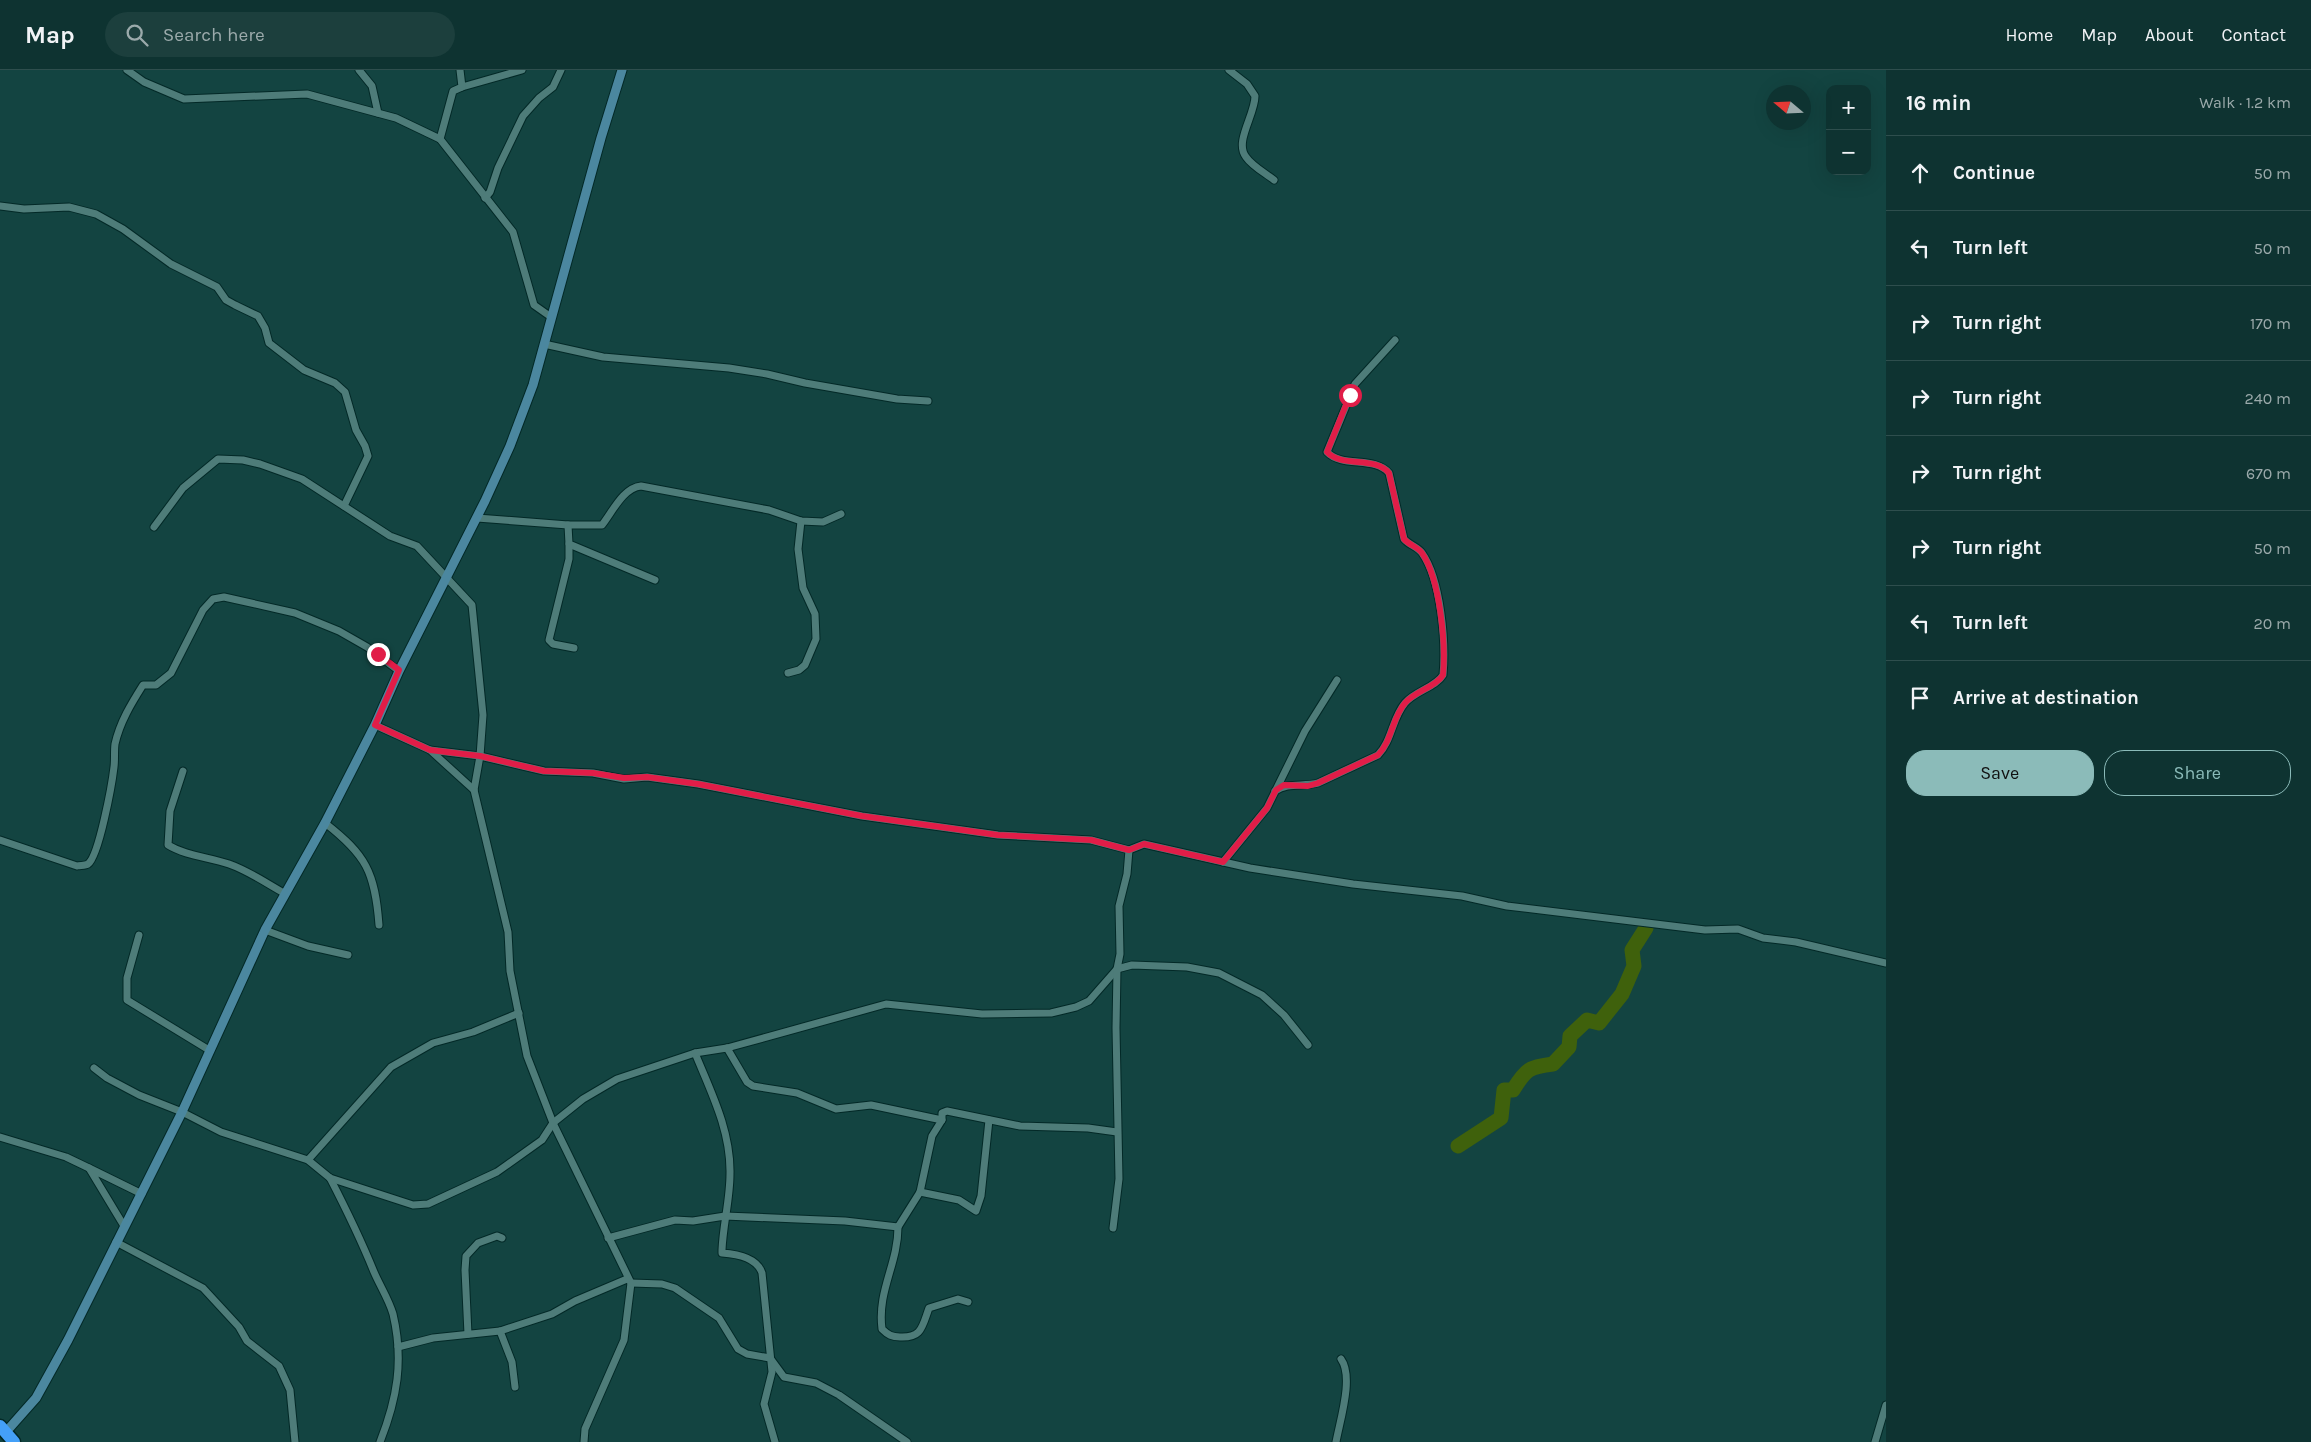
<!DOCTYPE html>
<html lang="en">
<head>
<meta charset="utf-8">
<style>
  body { margin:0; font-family:Karla,sans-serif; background:#1c3f3d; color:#f1f3f6 }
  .controls { position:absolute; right:15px; top:15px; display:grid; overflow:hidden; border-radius:10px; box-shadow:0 5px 20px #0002 }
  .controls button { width:45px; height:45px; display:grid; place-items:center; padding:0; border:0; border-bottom:1px solid #2e4e4d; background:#0e3331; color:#f1f3f6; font:25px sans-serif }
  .compass { position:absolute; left:1766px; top:15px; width:45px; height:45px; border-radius:50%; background:#0e3331; box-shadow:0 5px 20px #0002; rotate:289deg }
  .stop { position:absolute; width:15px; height:15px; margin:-11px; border:4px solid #e11d48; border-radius:50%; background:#fff }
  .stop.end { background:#e11d48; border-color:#fff; box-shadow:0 1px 5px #0008 }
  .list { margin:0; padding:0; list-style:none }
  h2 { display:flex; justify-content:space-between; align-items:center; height:65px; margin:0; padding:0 20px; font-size:21px }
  h2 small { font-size:16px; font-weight:400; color:#9baaab }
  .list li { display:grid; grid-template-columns:32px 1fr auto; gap:15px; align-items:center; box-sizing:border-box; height:75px; padding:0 20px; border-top:1px solid #2e4e4d }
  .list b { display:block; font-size:19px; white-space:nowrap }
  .list em { font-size:16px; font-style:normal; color:#9baaab }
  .actions { display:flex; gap:10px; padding:15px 20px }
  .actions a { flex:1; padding:11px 0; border:1px solid #8bbbb9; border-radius:20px; text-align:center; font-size:18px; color:#8bbbb9 }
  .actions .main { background:#8bbbb9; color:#111 }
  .icon { flex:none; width:28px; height:28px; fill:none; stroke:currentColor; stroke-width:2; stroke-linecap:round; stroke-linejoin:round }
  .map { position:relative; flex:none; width:1886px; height:1372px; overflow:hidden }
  header { display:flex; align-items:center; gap:30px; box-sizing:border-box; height:70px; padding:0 25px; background:#0e3331; border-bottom:1px solid #2e4e4d }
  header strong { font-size:24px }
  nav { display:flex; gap:28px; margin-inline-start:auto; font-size:18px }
  .search { width:350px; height:45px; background:#1c3f3d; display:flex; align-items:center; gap:12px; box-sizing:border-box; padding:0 18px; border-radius:28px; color:#9baaab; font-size:19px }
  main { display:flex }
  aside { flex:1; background:#0e3331 }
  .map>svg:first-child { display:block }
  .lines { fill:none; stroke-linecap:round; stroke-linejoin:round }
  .river { stroke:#3f610c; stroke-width:15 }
  .street-casing { stroke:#032927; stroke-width:9 }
  .secondary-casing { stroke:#032927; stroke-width:11 }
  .highway-casing { stroke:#032927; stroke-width:15 }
  .street { stroke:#4e7c79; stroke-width:7 }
  .secondary { stroke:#4b879f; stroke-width:9 }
  .highway { stroke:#44a0f8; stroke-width:12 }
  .route { stroke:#e11d48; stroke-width:6 }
</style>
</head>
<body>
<header>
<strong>Map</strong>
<div class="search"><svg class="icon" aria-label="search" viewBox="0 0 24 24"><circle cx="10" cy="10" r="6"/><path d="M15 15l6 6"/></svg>Search here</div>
<nav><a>Home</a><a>Map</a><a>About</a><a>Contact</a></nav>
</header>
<main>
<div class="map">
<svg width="1886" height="1372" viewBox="0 0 1886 1372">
  <rect width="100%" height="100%" fill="#134441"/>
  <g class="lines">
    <path class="river" d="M1458 1076 1501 1048 1504 1020H1513C1526 999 1529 997 1553 994L1569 977 1570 966 1587 950 1599 953 1622 924 1634 896 1632 880 1646 858"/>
    <g class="street-casing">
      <g id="street">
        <path d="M127 0 144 12 184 29 307 24 396 48 440 69 513 162 534 235 551 247"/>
        <path d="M359 0 372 16 378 43"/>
        <path d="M1229 0 1247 14 1255 26C1255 45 1234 72 1246 87 1252 96 1265 103 1274 110"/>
        <path d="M462 17 522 0"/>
        <path d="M440 69 453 21 462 17 460 0"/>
        <path d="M485 128 490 122 498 98 523 46 539 28 553 17 561 0"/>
        <path d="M0 136 24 139 69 137 96 144 123 159 171 194 217 217 226 230 235 235 258 246 265 258 269 273 304 300 335 313 345 322 356 360 365 376 368 386 344 436"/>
        <path d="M544 274 603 287 729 298 767 304 805 313 897 329 928 331"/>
        <path d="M477 448 568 455H602C613 441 623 418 641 416L769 440 801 451 823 452 841 444"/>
        <path d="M568 455 569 474 655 510"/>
        <path d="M154 457 183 418 218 389 243 390 260 394 302 409 390 466 417 476 472 535 483 645 480 686 474 720 508 862 510 901 527 986 553 1053 631 1213 624 1270 585 1359 584 1372"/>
        <path d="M569 474V489L549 570 553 574 574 578"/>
        <path d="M788 603 799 600 805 595 816 569 815 544 803 518 798 479 801 451"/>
        <path d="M375 655 430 680 474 720"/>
        <path d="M430 680 480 686 544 701 593 703 624 709 647 707 698 714 862 746 998 765 1091 770 1129 780 1144 774 1250 798 1353 814 1462 826 1507 836 1705 860 1738 859 1763 868 1796 872 1886 893"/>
        <path d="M183 701 170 741 168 775C186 786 209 787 229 794 249 801 266 813 284 823"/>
        <path d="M1275 721C1288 712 1303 717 1318 713L1378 685C1392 671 1392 648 1405 633 1415 621 1436 617 1443 605 1446 573 1441 510 1422 483 1418 477 1409 475 1404 469L1389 403C1375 386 1342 398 1327 382L1355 314 1395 270"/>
        <path d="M325 753C366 785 375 802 379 855"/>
        <path d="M0 770 77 796C80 795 85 796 88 794 99 786 112 714 114 697 115 690 114 682 115 674 120 652 131 634 143 615H156L171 603 203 540 213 529 224 527 295 543 339 561 367 577 399 601"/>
        <path d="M1223 792 1267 738 1305 661 1337 610"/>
        <path d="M265 860 308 876 348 885"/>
        <path d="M139 865 127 908V930L209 980"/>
        <path d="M727 978 747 1012 753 1016 797 1023 836 1039 871 1035 942 1050"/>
        <path d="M695 983C711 1022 731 1061 730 1104 730 1129 723 1155 722 1180V1183C737 1184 757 1188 762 1203L772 1302 764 1334 775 1372"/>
        <path d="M94 998 107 1008 139 1025 182 1042 221 1062 308 1090 330 1108 413 1135 428 1134 497 1102 542 1070 553 1053 583 1029 617 1009 695 983 727 978 886 934 982 944 1051 943 1076 937 1089 931 1117 899 1132 895 1187 897 1219 903 1262 925 1284 945 1308 975"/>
        <path d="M0 1067 66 1087 89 1098"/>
        <path d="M308 1090 391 997 433 973 473 962 519 943"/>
        <path d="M330 1108C346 1139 361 1170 374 1202 380 1216 389 1230 393 1244 404 1291 397 1329 380 1372"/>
        <path d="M920 1122 959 1130 976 1141 981 1126 989 1050"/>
        <path d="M124 1156 89 1098 142 1124"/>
        <path d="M898 1157C898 1194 877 1221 882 1259 888 1265 892 1267 900 1267 922 1268 922 1257 929 1238L958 1229 968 1232"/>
        <path d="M1113 1158 1119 1109 1116 958 1117 899 1120 884 1119 836 1127 804 1129 780"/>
        <path d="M608 1168 675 1150 693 1151 725 1146 845 1151 898 1157 920 1122 932 1066 942 1050V1043L947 1041 1020 1056 1088 1058 1117 1062"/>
        <path d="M116 1172 203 1218 239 1257 247 1271 279 1296 290 1320 295 1372"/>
        <path d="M631 1213 662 1214 675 1218 719 1248 738 1279 747 1284 770 1288 784 1307 816 1313 839 1325 907 1372"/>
        <path d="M500 1261 512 1292 515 1317"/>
        <path d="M468 1264 465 1200 466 1186 478 1173 497 1166 502 1168"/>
        <path d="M398 1277 433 1268 500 1261 552 1244 575 1231 627 1209"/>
        <path d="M1336 1372C1340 1350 1354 1307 1341 1289"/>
        <path d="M1875 1372 1886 1335"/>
      </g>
    </g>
    <g class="secondary-casing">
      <path id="secondary" d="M5 1363 36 1328 68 1270 182 1042 265 860 325 753 375 655 399 601 485 431 510 376 533 315 601 68 622 0"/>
    </g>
    <g class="highway-casing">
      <path id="highway" d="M0 1356 14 1372"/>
    </g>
    <use href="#street" class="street"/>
    <use href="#secondary" class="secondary"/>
    <use href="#highway" class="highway"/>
  </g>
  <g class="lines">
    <path class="route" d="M378 584 399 600 375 655 430 680 480 686 544 701 593 703 624 708 647 707 698 714 862 746 998 765 1091 770 1129 780 1144 774 1223 792 1267 738 1276 720 1284 715 1308 716 1318 713 1378 685C1392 671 1392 648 1405 633 1415 621 1436 617 1443 605 1446 574 1440 509 1422 483 1418 477 1409 475 1404 469L1389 403C1375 386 1342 398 1327 382L1350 325"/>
  </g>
</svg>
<div class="controls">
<button>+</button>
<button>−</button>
</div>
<svg class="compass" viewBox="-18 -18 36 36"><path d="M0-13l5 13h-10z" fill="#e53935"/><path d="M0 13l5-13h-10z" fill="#9baaab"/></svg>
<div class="stop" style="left:1350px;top:325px"></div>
<div class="stop end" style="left:378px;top:584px"></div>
</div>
<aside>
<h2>16 min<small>Walk · 1.2 km</small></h2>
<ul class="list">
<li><svg class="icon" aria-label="ahead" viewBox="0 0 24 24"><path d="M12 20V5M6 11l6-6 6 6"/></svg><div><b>Continue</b></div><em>50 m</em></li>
<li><svg class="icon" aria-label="left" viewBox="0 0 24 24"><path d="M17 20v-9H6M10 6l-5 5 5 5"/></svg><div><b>Turn left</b></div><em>50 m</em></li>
<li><svg class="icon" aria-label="right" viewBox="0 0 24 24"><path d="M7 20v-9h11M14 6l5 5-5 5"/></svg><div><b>Turn right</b></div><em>170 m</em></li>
<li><svg class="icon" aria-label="right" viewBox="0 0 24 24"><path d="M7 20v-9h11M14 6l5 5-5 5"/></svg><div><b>Turn right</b></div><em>240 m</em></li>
<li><svg class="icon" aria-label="right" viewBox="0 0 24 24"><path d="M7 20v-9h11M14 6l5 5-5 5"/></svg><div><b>Turn right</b></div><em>670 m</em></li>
<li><svg class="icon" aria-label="right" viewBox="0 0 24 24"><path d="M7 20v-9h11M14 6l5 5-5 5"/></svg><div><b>Turn right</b></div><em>50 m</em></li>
<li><svg class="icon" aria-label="left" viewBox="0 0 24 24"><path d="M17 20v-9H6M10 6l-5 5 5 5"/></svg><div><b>Turn left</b></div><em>20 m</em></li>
<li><svg class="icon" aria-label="arrive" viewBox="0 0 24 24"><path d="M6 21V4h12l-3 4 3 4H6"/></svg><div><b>Arrive at destination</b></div></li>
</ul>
<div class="actions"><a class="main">Save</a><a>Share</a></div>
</aside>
</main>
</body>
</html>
